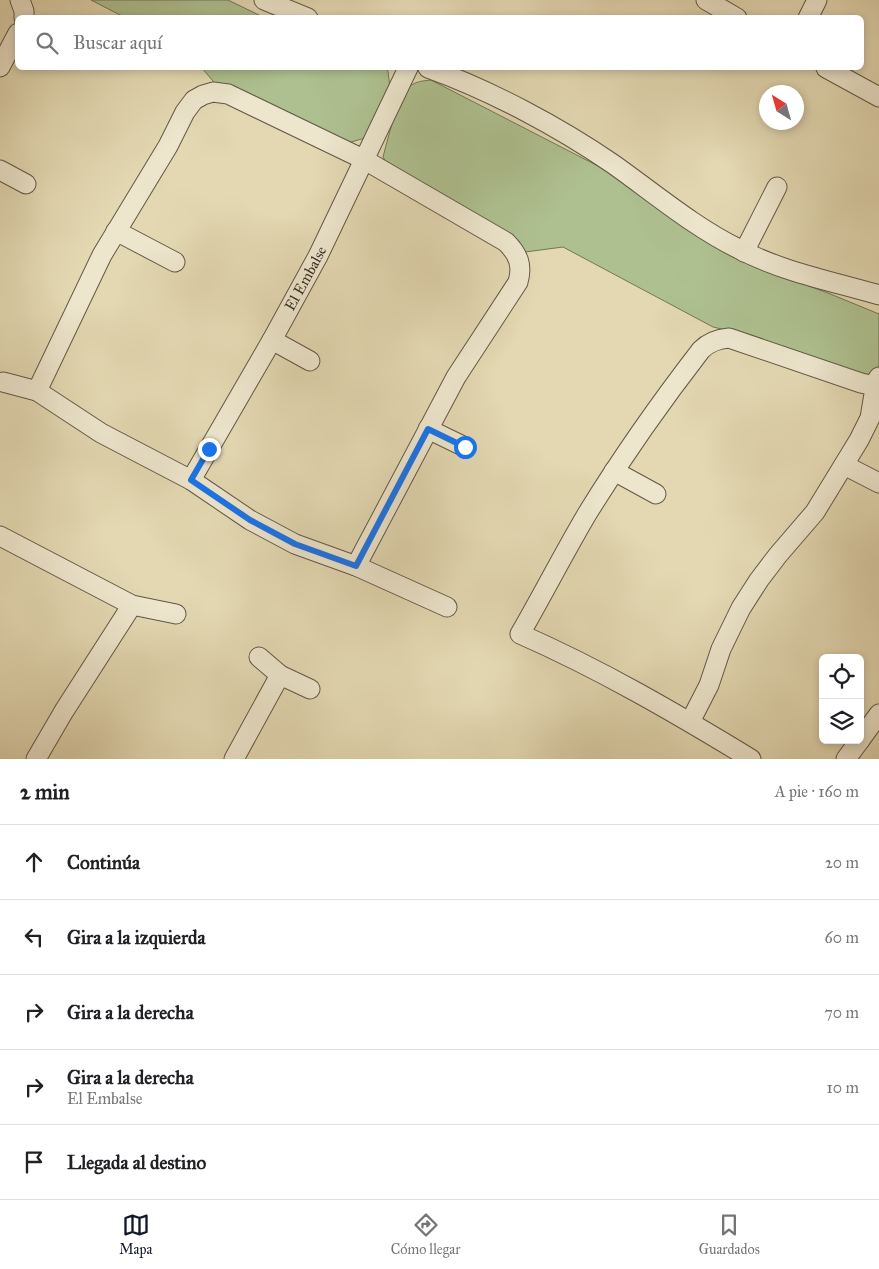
<!DOCTYPE html>
<html lang="es">
<head>
<meta charset="utf-8">
<style>
  body { margin:0; font-family:"IM FELL Great Primer",serif; background:#f6f6f6; color:#202124 }
  .controls { position:absolute; right:15px; bottom:15px; display:grid; overflow:hidden; border-radius:8px; box-shadow:0 2px 8px #0003 }
  .controls button { width:45px; height:45px; display:grid; place-items:center; padding:0; border:0; border-bottom:1px solid #e0e0e0; background:#fff; color:#202124; font:25px sans-serif }
  .compass { position:absolute; left:759px; top:85px; width:45px; height:45px; border-radius:50%; background:#fff; box-shadow:0 2px 8px #0003; rotate:323deg }
  .stop { position:absolute; width:15px; height:15px; margin:-11px; border:4px solid #1a73e8; border-radius:50%; background:#fff }
  .stop.end { background:#1a73e8; border-color:#fff; box-shadow:0 1px 5px #0008 }
  .list { margin:0; padding:0; list-style:none }
  h2 { display:flex; justify-content:space-between; align-items:center; height:65px; margin:0; padding:0 20px; font-size:21px }
  h2 small { font-size:16px; font-weight:400; color:#757577 }
  .list li { display:grid; grid-template-columns:32px 1fr auto; gap:15px; align-items:center; box-sizing:border-box; height:75px; padding:0 20px; border-top:1px solid #e0e0e0 }
  .list b { display:block; font-size:19px; white-space:nowrap }
  .list p { margin:0; font-size:16px; white-space:nowrap; color:#757577 }
  .list em { font-size:16px; font-style:normal; color:#757577 }
  .icon { flex:none; width:28px; height:28px; fill:none; stroke:currentColor; stroke-width:2; stroke-linecap:round; stroke-linejoin:round }
  .map { position:relative; flex:none; width:879px; height:759px; overflow:hidden }
  .search { position:absolute; background:#fff; box-shadow:0 2px 8px #0003; left:15px; right:15px; top:15px; height:55px; display:flex; align-items:center; gap:12px; box-sizing:border-box; padding:0 18px; border-radius:8px; color:#757577; font-size:19px }
  .sheet { height:440px; background:#fff }
  nav { display:flex; justify-content:space-around; align-items:center; box-sizing:border-box; height:70px; border-top:1px solid #e0e0e0; background:#fff; font-size:14px; color:#757577 }
  nav a { display:grid; justify-items:center; gap:2px }
  nav .on { color:#111827 }
  .map>svg:first-child { display:block }
  .green { fill:#aec090; stroke:#727658 }
  .lines { fill:none; stroke-linecap:round; stroke-linejoin:round }
  .minor-casing { stroke:#605845; stroke-width:21 }
  .minor { stroke:#ede6cd; stroke-width:19 }
  .route { stroke:#1a73e8; stroke-width:6 }
  .labels { text-anchor:middle; dominant-baseline:central; stroke-width:5; stroke-linejoin:round; paint-order:stroke }
  .street-label { font-size:15px; fill:#352d21; stroke:#ede6cd }
</style>
</head>
<body>
<div class="map">
<svg width="879" height="759" viewBox="0 0 879 759">
  <rect width="100%" height="100%" fill="#e3d8b2"/>
  <filter id="stains"><feTurbulence type="fractalNoise" baseFrequency=".004" numOctaves="4"/><feColorMatrix values="0 0 0 0 .2 0 0 0 0 .09 0 0 0 0 .02 0 0 0 .5 -.17"/></filter>
  <radialGradient id="worn" r=".72"><stop offset=".6" stop-color="#630" stop-opacity="0"/><stop offset="1" stop-color="#630" stop-opacity=".3"/></radialGradient>
  <g class="green">
    <path d="M91 0H228L263 17H124Z"/>
    <path d="M202 68H385L388 71 390 88 365 138 341 145 218 87Z"/>
    <path d="M431 80 600 167 640 194 765 270 828 293 879 314V365L869 382 739 333 713 327 563 247 525 252 391 171 383 157C387 142 398 96 409 87 416 81 423 81 431 80Z"/>
  </g>
  <g class="lines">
    <g class="minor-casing">
      <g id="minor">
        <path d="M20 0 24 11V18"/>
        <path d="M264 0 308 18"/>
        <path d="M706 0 737 18"/>
        <path d="M808 18 817 0"/>
        <path d="M0 67 18 33"/>
        <path d="M428 68C490 90 559 127 613 164 654 193 694 227 739 249 783 272 831 281 879 295"/>
        <path d="M826 68 879 97"/>
        <path d="M0 170 26 184"/>
        <path d="M116 231 175 262"/>
        <path d="M744 252 777 187"/>
        <path d="M272 340 310 361"/>
        <path d="M3 382 37 391 101 433 191 480 250 520 295 544 356 566 447 607"/>
        <path d="M37 391 102 255 168 146 185 112 194 100 203 95 213 92 228 94 363 159 506 242C518 254 523 265 518 282L456 377 356 566"/>
        <path d="M428 429 465 447"/>
        <path d="M844 465 879 483"/>
        <path d="M614 471 656 494"/>
        <path id="s1" d="M191 480 272 340 318 256 408 68"/>
        <path d="M0 536 132 605 176 614"/>
        <path d="M259 657 280 675 310 689"/>
        <path d="M690 722 709 685 721 649 741 608 759 580 778 555 815 512 859 440 870 418 876 382 879 377"/>
        <path d="M860 740 879 714"/>
        <path d="M36 759 64 711 132 605"/>
        <path d="M234 759 280 675"/>
        <path d="M751 759C677 714 600 669 520 634 543 594 564 553 587 514 622 457 660 403 701 350 709 342 717 339 729 338L861 383 870 385 876 382"/>
        <path d="M846 759 860 740"/>
      </g>
    </g>
    <use href="#minor" class="minor"/>
  </g>
  <g class="lines">
    <path class="route" d="M209 449 191 480 250 520 295 544 356 566 428 429 465 447"/>
  </g>
  <g class="labels">
    <g class="street-label">
      <text stroke="none"><textPath href="#s1" startOffset="232">El Embalse</textPath></text>
    </g>
  </g>
  <rect width="100%" height="100%" filter="url(#stains)"/>
  <rect width="100%" height="100%" fill="url(#worn)"/>
</svg>
<div class="controls">
<button><svg class="icon" aria-label="locate" viewBox="0 0 24 24"><circle cx="12" cy="12" r="6"/><path d="M12 2v4M12 18v4M2 12h4M18 12h4"/></svg></button>
<button><svg class="icon" aria-label="layers" viewBox="0 0 24 24"><path d="M12 4l9 5-9 5-9-5zM3 14l9 5 9-5"/></svg></button>
</div>
<svg class="compass" viewBox="-18 -18 36 36"><path d="M0-13l5 13h-10z" fill="#e53935"/><path d="M0 13l5-13h-10z" fill="#757577"/></svg>
<div class="stop" style="left:465px;top:447px"></div>
<div class="stop end" style="left:209px;top:449px"></div>
<div class="search"><svg class="icon" aria-label="search" viewBox="0 0 24 24"><circle cx="10" cy="10" r="6"/><path d="M15 15l6 6"/></svg>Buscar aquí</div>
</div>
<section class="sheet">
<h2>2 min<small>A pie · 160 m</small></h2>
<ul class="list">
<li><svg class="icon" aria-label="ahead" viewBox="0 0 24 24"><path d="M12 20V5M6 11l6-6 6 6"/></svg><div><b>Continúa</b></div><em>20 m</em></li>
<li><svg class="icon" aria-label="left" viewBox="0 0 24 24"><path d="M17 20v-9H6M10 6l-5 5 5 5"/></svg><div><b>Gira a la izquierda</b></div><em>60 m</em></li>
<li><svg class="icon" aria-label="right" viewBox="0 0 24 24"><path d="M7 20v-9h11M14 6l5 5-5 5"/></svg><div><b>Gira a la derecha</b></div><em>70 m</em></li>
<li><svg class="icon" aria-label="right" viewBox="0 0 24 24"><path d="M7 20v-9h11M14 6l5 5-5 5"/></svg><div><b>Gira a la derecha</b><p>El Embalse</p></div><em>10 m</em></li>
<li><svg class="icon" aria-label="arrive" viewBox="0 0 24 24"><path d="M6 21V4h12l-3 4 3 4H6"/></svg><div><b>Llegada al destino</b></div></li>
</ul>
</section>
<nav>
<a class="on"><svg class="icon" aria-label="map" viewBox="0 0 24 24"><path d="M3 6l6-2 6 2 6-2v14l-6 2-6-2-6 2zM9 4v14M15 6v14"/></svg>Mapa</a>
<a><svg class="icon" aria-label="directions" viewBox="0 0 24 24"><path d="M12 3l9 9-9 9-9-9zM9 14v-3h6M13 9l2 2-2 2"/></svg>Cómo llegar</a>
<a><svg class="icon" aria-label="saved" viewBox="0 0 24 24"><path d="M7 4h10v16l-5-4-5 4z"/></svg>Guardados</a>
</nav>
</body>
</html>
